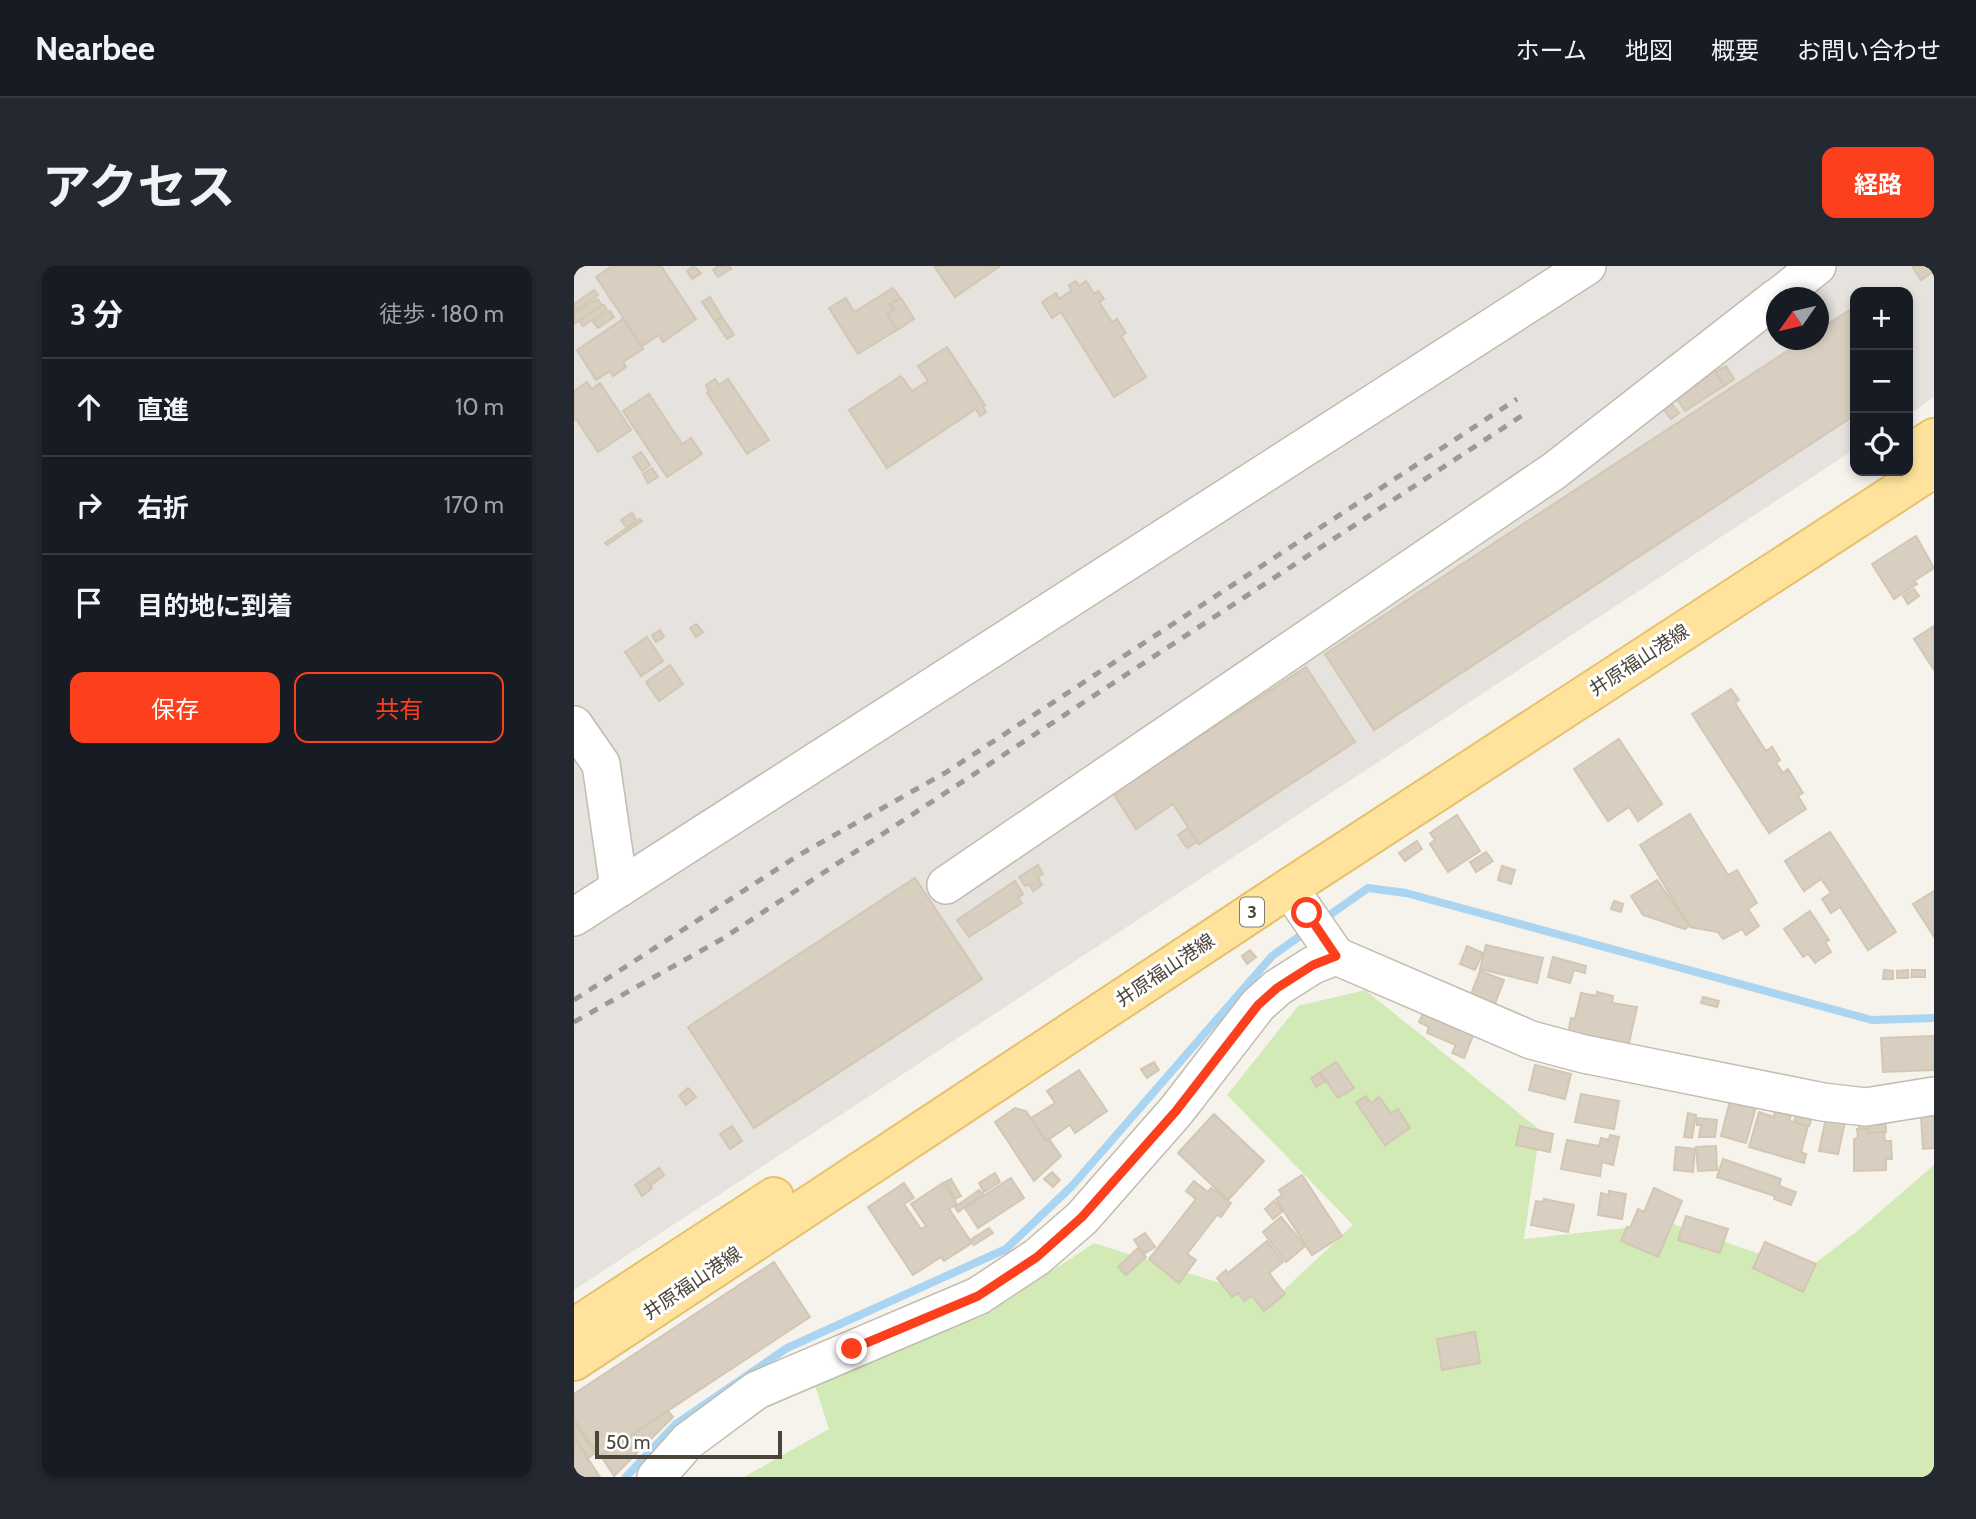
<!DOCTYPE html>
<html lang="ja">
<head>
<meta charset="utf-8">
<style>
  body { margin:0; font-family:Cabin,"Noto Sans JP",sans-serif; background:#242831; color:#f1f3f6 }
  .controls { position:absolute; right:21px; top:21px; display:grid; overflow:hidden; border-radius:14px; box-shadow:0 4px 10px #0003 }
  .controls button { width:63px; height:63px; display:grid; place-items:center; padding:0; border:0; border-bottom:2px solid #363941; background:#171b24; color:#f1f3f6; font:35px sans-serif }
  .compass { position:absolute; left:1192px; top:21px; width:63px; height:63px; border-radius:50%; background:#171b24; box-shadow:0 4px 10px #0003; rotate:236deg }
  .scale { position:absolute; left:21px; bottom:18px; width:187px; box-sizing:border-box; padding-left:7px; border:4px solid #4b4439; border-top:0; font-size:19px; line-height:24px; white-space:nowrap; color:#4b4439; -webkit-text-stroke:5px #fff; paint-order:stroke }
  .stop { position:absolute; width:21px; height:21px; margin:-16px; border:5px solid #fc3f1d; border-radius:50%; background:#fff }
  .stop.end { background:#fc3f1d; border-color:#fff; box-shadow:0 2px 7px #0008 }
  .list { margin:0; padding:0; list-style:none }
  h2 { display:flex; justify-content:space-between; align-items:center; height:91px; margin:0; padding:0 28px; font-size:30px }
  h2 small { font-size:23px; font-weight:400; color:#9ea1a6 }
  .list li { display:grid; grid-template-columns:46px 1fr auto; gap:21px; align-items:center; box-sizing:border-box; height:98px; padding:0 28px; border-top:2px solid #363941 }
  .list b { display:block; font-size:26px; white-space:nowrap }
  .list em { font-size:23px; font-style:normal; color:#9ea1a6 }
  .actions { display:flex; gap:14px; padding:21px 28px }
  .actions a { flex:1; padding:16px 0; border:2px solid #fc3f1d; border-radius:14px; text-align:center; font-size:24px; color:#fc3f1d }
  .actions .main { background:#fc3f1d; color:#fff }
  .icon { flex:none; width:38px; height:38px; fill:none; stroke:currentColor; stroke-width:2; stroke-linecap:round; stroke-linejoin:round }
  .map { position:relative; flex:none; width:1360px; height:1211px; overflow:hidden; border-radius:14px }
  header { display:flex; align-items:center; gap:42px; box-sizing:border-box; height:98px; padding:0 35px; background:#171b24; border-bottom:2px solid #363941 }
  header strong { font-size:33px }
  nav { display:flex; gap:38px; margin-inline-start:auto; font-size:24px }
  .intro { display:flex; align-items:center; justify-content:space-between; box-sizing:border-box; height:168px; padding:0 42px }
  h1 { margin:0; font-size:49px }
  .button { padding:18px 32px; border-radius:14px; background:#fc3f1d; color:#fff; font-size:24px; font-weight:700 }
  main { display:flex; gap:42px; padding:0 42px }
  aside { flex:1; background:#171b24; border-radius:14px; box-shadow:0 4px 10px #0003 }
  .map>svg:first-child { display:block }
  .industrial { fill:#e6e2dd; fill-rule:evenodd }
  .green { fill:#d2eab5 }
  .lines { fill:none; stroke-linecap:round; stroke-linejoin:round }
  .stream { stroke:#a9d4f2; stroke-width:8 }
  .building { fill:#d8cfc1; stroke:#d3c7b4; stroke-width:2 }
  .minor-casing { stroke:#c2bbae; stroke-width:40 }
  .major-casing { stroke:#e6c16a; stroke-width:42 }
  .minor { stroke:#fff; stroke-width:37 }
  .major { stroke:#ffe39c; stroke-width:38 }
  .rail { stroke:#9a9a9a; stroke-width:5; stroke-dasharray:9 9; stroke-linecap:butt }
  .route { stroke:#fc3f1d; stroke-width:9 }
  .labels { text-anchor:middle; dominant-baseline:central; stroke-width:6; stroke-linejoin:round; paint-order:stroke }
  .shield { fill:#fff; stroke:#817c74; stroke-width:2 }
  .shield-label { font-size:18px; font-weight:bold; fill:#4b4439 }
  .street-label { font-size:19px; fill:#4b4439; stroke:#fff }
</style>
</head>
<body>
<header>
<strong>Nearbee</strong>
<nav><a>ホーム</a><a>地図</a><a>概要</a><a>お問い合わせ</a></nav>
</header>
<div class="intro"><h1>アクセス</h1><a class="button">経路</a></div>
<main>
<aside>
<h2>3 分<small>徒歩 · 180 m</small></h2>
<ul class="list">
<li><svg class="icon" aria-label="ahead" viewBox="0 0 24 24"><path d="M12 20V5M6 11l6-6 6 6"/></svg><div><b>直進</b></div><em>10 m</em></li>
<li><svg class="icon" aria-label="right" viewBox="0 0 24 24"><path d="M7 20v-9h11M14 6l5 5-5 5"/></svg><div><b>右折</b></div><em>170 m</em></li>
<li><svg class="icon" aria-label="arrive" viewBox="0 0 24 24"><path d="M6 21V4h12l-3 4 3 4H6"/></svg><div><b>目的地に到着</b></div></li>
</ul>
<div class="actions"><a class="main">保存</a><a>共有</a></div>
</aside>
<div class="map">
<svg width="1360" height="1211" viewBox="0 0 1360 1211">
  <rect width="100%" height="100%" fill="#f6f3ec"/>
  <path class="industrial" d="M0 0H1360V131L1334 149V26H1281V183L0 1024ZM1202 32H1244V74H1202Z"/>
  <path class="green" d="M791 724 966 864 950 973 1096 957 1232 1004 1286 963 1360 899V1211H170L255 1163 239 1113 410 1050 520 977 699 1034 779 959 653 829 724 740Z"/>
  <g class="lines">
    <g class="stream">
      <path d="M750 653 794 622 832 627 1298 754 1360 752"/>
      <path d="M52 1211 102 1158 213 1082 432 983 498 920 698 690 733 665"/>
    </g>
  </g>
  <g class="building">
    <path d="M38 0H87L122 53 89 76 85 69 68 80 22 11Z"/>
    <path d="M120 0 127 7 118 13 113 5Z"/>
    <path d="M144 0H155L157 3 144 11 139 4Z"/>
    <path d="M360 0H426L381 31Z"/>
    <path d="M1338 0H1360V5L1347 14Z"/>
    <path d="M502 15 505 20 512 15 520 28 524 25 530 33 525 36 538 56 543 53 552 67 547 70 572 111 540 131 487 46 478 52 468 36 482 27 485 33 497 25 495 19Z"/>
    <path d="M319 22 326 32 316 38 320 44 313 48 323 64 284 88 255 42 272 32 280 46Z"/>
    <path d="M20 24 24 29 0 46V38Z"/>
    <path d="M136 31 148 51 141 55 128 36Z"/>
    <path d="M327 32 340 53 323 64 313 48 320 44 316 38Z"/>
    <path d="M23 33 28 39 0 58V48Z"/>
    <path d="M30 39 33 44 9 60 5 55Z"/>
    <path d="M1279 42 1281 45V149L800 464 751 388 1230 74H1244V64Z"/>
    <path d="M36 45 40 51 24 62 19 56Z"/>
    <path d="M148 51 160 69 153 73 141 55Z"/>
    <path d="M49 53 69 83 49 96 52 101 39 110 36 105 22 114 3 84Z"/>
    <path d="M373 81 411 139 409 141 412 146 406 150 402 143 313 202 275 144 327 110 338 125 354 115 344 100Z"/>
    <path d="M1152 100 1160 113 1150 120 1141 106Z"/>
    <path d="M1141 105 1150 120 1111 145 1101 130Z"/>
    <path d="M141 113 145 119 154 113 195 174 173 188 133 127 135 125 132 119Z"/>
    <path d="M13 116 18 123 26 117 57 164 24 186 2 153 0 154V125Z"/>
    <path d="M75 128 108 178 117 172 128 188 93 211 49 145Z"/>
    <path d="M1098 138 1105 147 1097 153 1090 144Z"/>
    <path d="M67 186 76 199 68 205 59 191Z"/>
    <path d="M78 202 84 211 74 217 69 208Z"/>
    <path d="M58 247 63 255 53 262 47 254Z"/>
    <path d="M66 253 68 255 33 279 31 277Z"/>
    <path d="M1342 270 1360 302 1340 315 1343 318 1320 333 1298 298Z"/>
    <path d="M1340 323 1345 330 1334 338 1329 330Z"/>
    <path d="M122 358 129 366 122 371 116 362Z"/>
    <path d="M1360 360V404L1340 373Z"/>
    <path d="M86 364 90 371 82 376 78 369Z"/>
    <path d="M73 371 89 395 67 410 51 386Z"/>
    <path d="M96 399 109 418 85 435 72 416Z"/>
    <path d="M732 401 781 476 625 578 599 538 562 563 539 527Z"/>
    <path d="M1157 423 1165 434 1161 437 1192 485 1198 481 1206 494 1202 497 1209 507 1214 503 1229 527 1224 530 1232 543 1195 567 1118 448Z"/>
    <path d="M1045 473 1088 538 1064 555 1055 541 1034 555 1000 503Z"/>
    <path d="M1116 548 1154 609 1163 604 1183 637 1174 643 1185 660 1172 669 1168 663 1149 673 1144 666 1116 661 1066 579Z"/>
    <path d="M883 549 906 585 874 606 856 578 861 574 856 567Z"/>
    <path d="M614 562 623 576 613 582 604 569Z"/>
    <path d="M1256 566 1322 666 1294 684 1266 641 1257 647 1248 633 1257 627 1247 613 1230 625 1211 595Z"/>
    <path d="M843 575 848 583 831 595 825 587Z"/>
    <path d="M912 586 919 595 902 606 896 596Z"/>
    <path d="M464 599 469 608 464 611 468 619 459 625 455 618 451 620 445 611Z"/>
    <path d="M928 600 941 604 937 618 924 614Z"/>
    <path d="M341 612 408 713 180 862 114 761Z"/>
    <path d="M1083 614 1115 659 1111 663 1069 649 1057 630Z"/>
    <path d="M441 615 449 628 444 632 448 637 395 671 383 654Z"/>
    <path d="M1360 625V671L1339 638Z"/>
    <path d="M1040 635 1049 638 1047 646 1037 643Z"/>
    <path d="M1236 645 1255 674 1251 676 1257 686 1241 697 1234 688 1229 691 1210 663Z"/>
    <path d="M912 679 969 692 963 717 906 703Z"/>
    <path d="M893 680 909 687 901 704 886 698Z"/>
    <path d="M676 684 682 691 673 698 668 690Z"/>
    <path d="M979 691 1012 700 1011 707 1000 704 996 717 974 711Z"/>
    <path d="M1310 704 1319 705V713H1309Z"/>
    <path d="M1334 704V712H1323V705Z"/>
    <path d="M1338 704H1351V711H1337Z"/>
    <path d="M906 705 930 714 920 740 896 731Z"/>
    <path d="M1023 726 1039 730 1038 737 1063 741 1053 786 993 774 997 752 1001 753 1007 727 1023 730Z"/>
    <path d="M1129 731 1145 735 1143 741 1127 737Z"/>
    <path d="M852 741 902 762 890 792 878 787 882 779 853 767 855 761 845 756Z"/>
    <path d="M1360 770V804L1309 806 1307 772Z"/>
    <path d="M580 796 585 804 573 812 567 803Z"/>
    <path d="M762 796 780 822 764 832 746 806Z"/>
    <path d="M961 799 997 808 991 833 955 824Z"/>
    <path d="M505 804 533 845 501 867 496 859 472 875 457 852 481 837 473 825Z"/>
    <path d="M745 807 751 816 742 821 737 812Z"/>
    <path d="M114 822 122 831 112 839 105 830Z"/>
    <path d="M1007 828 1045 835 1040 863 1001 856Z"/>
    <path d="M792 830 797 837 805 831 817 847 824 843 836 862 811 879 782 836Z"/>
    <path d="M1157 831 1183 837 1172 877 1147 870Z"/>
    <path d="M441 842 452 845 472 875 475 873 487 890 460 915 421 856Z"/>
    <path d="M1224 842 1240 846 1235 860 1220 856Z"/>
    <path d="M1201 845 1217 850 1215 855 1234 860 1227 886 1232 888 1230 897 1175 881 1185 846 1200 851Z"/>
    <path d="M1114 847 1122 849 1118 872 1110 871Z"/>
    <path d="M640 848 690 895 654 934 604 887Z"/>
    <path d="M1311 848 1312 866 1294 867V863H1285V853Z"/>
    <path d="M1360 849V882L1349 883 1347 850Z"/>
    <path d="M1123 852 1143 854 1141 871H1125L1127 859H1123Z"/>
    <path d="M1252 852 1271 856 1264 888 1245 885Z"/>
    <path d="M158 860 168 875 156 883 146 868Z"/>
    <path d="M946 860 979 868 976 886 942 879Z"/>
    <path d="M1283 863H1294V867L1310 866 1311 875H1317L1318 893H1312V904L1280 905V873L1284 872Z"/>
    <path d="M1036 869 1045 871 1039 899 1028 896 1026 910 987 903 993 874 1025 880 1027 872 1035 874Z"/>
    <path d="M1142 880 1143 904 1124 905 1122 881Z"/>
    <path d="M1102 881 1121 883 1119 906 1100 904Z"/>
    <path d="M1149 893 1207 913 1205 920 1222 926 1217 939 1200 933 1201 930 1143 911Z"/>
    <path d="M85 902 90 909 76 920 71 912Z"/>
    <path d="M478 906 486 914 479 921 470 913Z"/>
    <path d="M421 907 426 916 410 926 405 917Z"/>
    <path d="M728 909 768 970 738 989 702 933 708 929 705 924Z"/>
    <path d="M71 912 78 922 68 930 61 919Z"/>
    <path d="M437 912 450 932 404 962 391 942Z"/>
    <path d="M377 913 387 930 381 933 371 916Z"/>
    <path d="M620 915 634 926 637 922 657 937 647 951 643 949 613 988 622 994 605 1017 575 993 622 933 612 925Z"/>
    <path d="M330 917 340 932 330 938 347 963 352 960 337 938 369 917 383 938 375 943 398 977 370 995 367 991 339 1009 294 941Z"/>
    <path d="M1080 922 1108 935 1084 991 1047 975 1053 961 1056 962 1064 943 1070 946Z"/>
    <path d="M405 924 409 928 384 946 381 941Z"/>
    <path d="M1035 925 1052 928 1048 953 1024 949 1027 927 1035 929Z"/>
    <path d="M970 933 1000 939 994 966 957 959 962 935 969 936Z"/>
    <path d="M700 935 709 945 699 953 691 943Z"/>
    <path d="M1112 950 1154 963 1146 987 1104 974Z"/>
    <path d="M707 951 731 980 712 996 689 966Z"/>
    <path d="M415 962 419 967 400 979 396 974Z"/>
    <path d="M571 967 581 981 570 988 560 974Z"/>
    <path d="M693 975 709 996 695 1007 711 1028 690 1045 678 1030 670 1035 664 1027 658 1031 643 1012 652 1004 654 1007Z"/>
    <path d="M1191 976 1242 998 1229 1026 1179 1002Z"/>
    <path d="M564 982 572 991 552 1009 544 1001Z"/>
    <path d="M200 996 236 1051 25 1190 0 1153V1128Z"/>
    <path d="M901 1066 906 1097 868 1104 863 1073Z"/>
    <path d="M94 1145 99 1151 40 1210 27 1190Z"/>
    <path d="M0 1156 21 1187 14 1192 0 1171Z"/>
    <path d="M0 1172 26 1211H0Z"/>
  </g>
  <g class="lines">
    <g class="minor-casing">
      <g id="minor">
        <path d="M1203 32 1243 0"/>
        <path d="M0 459 27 498 45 622"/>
        <path d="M372 619 980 205 1202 32"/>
        <path d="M715 622 762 690 957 774 1010 788 1249 836 1292 841 1360 830"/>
        <path d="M0 651 1013 0"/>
        <path d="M82 1211 114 1175 183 1124 404 1030 463 991 508 952 602 845 684 739 703 722 739 699 762 690"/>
      </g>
    </g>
    <g class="major-casing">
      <g id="major">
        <path d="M1334 189 1360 172"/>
        <path d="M0 1062 200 931"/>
        <path d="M0 1095 715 622 1360 202"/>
      </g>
    </g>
    <use href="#minor" class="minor"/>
    <use href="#major" class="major"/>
    <g class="rail">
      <path d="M0 734 225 589 371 507 943 133"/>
      <path d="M0 756 148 673 952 147"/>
    </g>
  </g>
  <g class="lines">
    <path class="route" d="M278 1083 404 1030 463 991 508 951 602 845 684 739 703 722 739 699 762 690 733 647"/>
  </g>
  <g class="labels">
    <rect class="shield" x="666" y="631.5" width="24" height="29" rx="5"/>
    <g class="shield-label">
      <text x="678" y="646">3</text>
    </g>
    <g class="street-label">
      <text transform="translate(1065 394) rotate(-33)">井原福山港線</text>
      <text transform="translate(591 704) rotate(-34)">井原福山港線</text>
      <text transform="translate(118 1017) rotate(-34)">井原福山港線</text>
    </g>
  </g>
</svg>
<div class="controls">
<button>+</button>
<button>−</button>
<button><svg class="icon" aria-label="locate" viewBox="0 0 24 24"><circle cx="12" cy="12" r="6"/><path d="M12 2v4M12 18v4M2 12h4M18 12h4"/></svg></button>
</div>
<svg class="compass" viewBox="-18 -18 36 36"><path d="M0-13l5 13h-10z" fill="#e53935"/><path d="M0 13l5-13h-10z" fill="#9ea1a6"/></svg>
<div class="scale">50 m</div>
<div class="stop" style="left:733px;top:647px"></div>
<div class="stop end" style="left:278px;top:1083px"></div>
</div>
</main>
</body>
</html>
